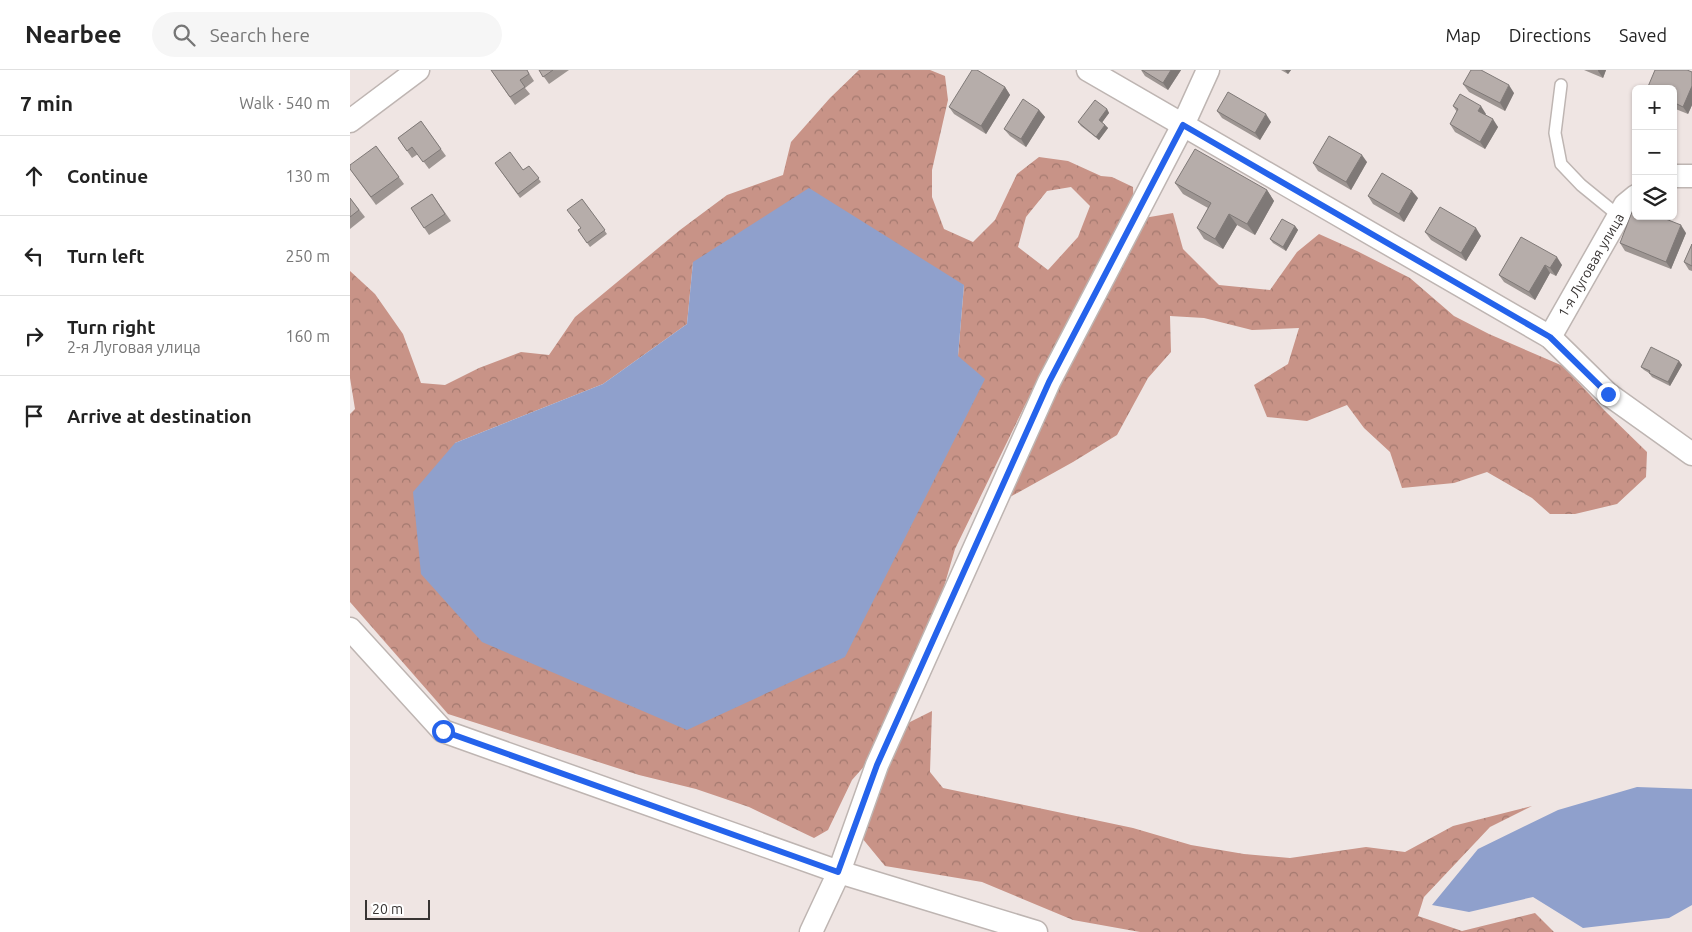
<!DOCTYPE html>
<html lang="en">
<head>
<meta charset="utf-8">
<style>
  body { margin:0; font-family:Ubuntu,sans-serif; background:#f6f6f6; color:#222 }
  .controls { position:absolute; right:15px; top:15px; display:grid; overflow:hidden; border-radius:8px; box-shadow:0 1px 4px #0004 }
  .controls button { width:45px; height:45px; display:grid; place-items:center; padding:0; border:0; border-bottom:1px solid #e0e0e0; background:#fff; color:#222; font:25px sans-serif }
  .scale { position:absolute; left:15px; bottom:12px; width:65px; box-sizing:border-box; padding-left:5px; border:2px solid #383433; border-top:0; font-size:14px; line-height:18px; white-space:nowrap; color:#383433; -webkit-text-stroke:4px #fff; paint-order:stroke }
  .stop { position:absolute; width:15px; height:15px; margin:-11px; border:4px solid #2563eb; border-radius:50%; background:#fff }
  .stop.end { background:#2563eb; border-color:#fff; box-shadow:0 1px 5px #0008 }
  .list { margin:0; padding:0; list-style:none }
  h2 { display:flex; justify-content:space-between; align-items:center; height:65px; margin:0; padding:0 20px; font-size:21px }
  h2 small { font-size:16px; font-weight:400; color:#767676 }
  .list li { display:grid; grid-template-columns:32px 1fr auto; gap:15px; align-items:center; box-sizing:border-box; height:80px; padding:0 20px; border-top:1px solid #e0e0e0 }
  .list b { display:block; font-size:19px; white-space:nowrap }
  .list p { margin:0; font-size:16px; white-space:nowrap; color:#767676 }
  .list em { font-size:16px; font-style:normal; color:#767676 }
  .icon { flex:none; width:28px; height:28px; fill:none; stroke:currentColor; stroke-width:2; stroke-linecap:round; stroke-linejoin:round }
  .map { position:relative; flex:none; width:1342px; height:862px; overflow:hidden }
  header { display:flex; align-items:center; gap:30px; box-sizing:border-box; height:70px; padding:0 25px; background:#fff; border-bottom:1px solid #e0e0e0 }
  header strong { font-size:24px }
  nav { display:flex; gap:28px; margin-inline-start:auto; font-size:18px }
  .search { width:350px; height:45px; background:#f6f6f6; display:flex; align-items:center; gap:12px; box-sizing:border-box; padding:0 18px; border-radius:28px; color:#767676; font-size:19px }
  main { display:flex }
  aside { flex:1; background:#fff }
  .map>svg:first-child { display:block }
  .forest { fill:url(#forest-crowns); fill-rule:evenodd }
  .water { fill:#8fa0cc }
  .lines { fill:none; stroke-linecap:round; stroke-linejoin:round }
  .lane-casing { stroke:#beb5b2; stroke-width:14 }
  .street-casing { stroke:#beb5b2; stroke-width:25 }
  .lane { stroke:#fff; stroke-width:11 }
  .street { stroke:#fff; stroke-width:22 }
  .wall { fill:#9d9592 }
  .shaded-wall { fill:#7f7977 }
  .building { fill:#b6adaa; stroke:#7f7977 }
  .route { stroke:#2563eb; stroke-width:6 }
  .labels { text-anchor:middle; dominant-baseline:central; stroke-width:5; stroke-linejoin:round; paint-order:stroke }
  .street-label { font-size:14px; fill:#383433; stroke:#fff }
</style>
</head>
<body>
<header>
<strong>Nearbee</strong>
<div class="search"><svg class="icon" aria-label="search" viewBox="0 0 24 24"><circle cx="10" cy="10" r="6"/><path d="M15 15l6 6"/></svg>Search here</div>
<nav><a>Map</a><a>Directions</a><a>Saved</a></nav>
</header>
<main>
<aside>
<h2>7 min<small>Walk · 540 m</small></h2>
<ul class="list">
<li><svg class="icon" aria-label="ahead" viewBox="0 0 24 24"><path d="M12 20V5M6 11l6-6 6 6"/></svg><div><b>Continue</b></div><em>130 m</em></li>
<li><svg class="icon" aria-label="left" viewBox="0 0 24 24"><path d="M17 20v-9H6M10 6l-5 5 5 5"/></svg><div><b>Turn left</b></div><em>250 m</em></li>
<li><svg class="icon" aria-label="right" viewBox="0 0 24 24"><path d="M7 20v-9h11M14 6l5 5-5 5"/></svg><div><b>Turn right</b><p>2-я Луговая улица</p></div><em>160 m</em></li>
<li><svg class="icon" aria-label="arrive" viewBox="0 0 24 24"><path d="M6 21V4h12l-3 4 3 4H6"/></svg><div><b>Arrive at destination</b></div></li>
</ul>
</aside>
<div class="map">
<svg width="1342" height="862" viewBox="0 0 1342 862">
  <defs>
    <pattern id="forest-crowns" width="20" height="18" patternUnits="userSpaceOnUse" patternTransform="scale(1.25)"><rect width="20" height="18" fill="#c89387"/><path d="M2 6a3 3 0 1 1 6 0M12 15a3 3 0 1 1 6 0" fill="none" stroke="#a3796f"/></pattern>
  </defs>
  <rect width="100%" height="100%" fill="#efe5e3"/>
  <g class="forest">
    <path d="M509 0H580L595 6 598 30 582 100V127L594 159 623 172 645 150 667 104 689 87 718 91 751 106 762 107 783 117 784 142 675 335 605 479 591 527 526 683 502 710 478 760 464 768 399 737 346 719 289 705 98 644 0 532V344L5 339 0 308V201L25 224 53 264 71 313 95 315 129 298 171 282 199 285 225 247 330 160 377 125 433 105 441 72 480 28ZM721 117 740 136 728 167 698 200 668 177 676 147 697 121ZM343 192 614 215 608 286 105 373 253 314 337 254Z"/>
    <path d="M823 143 833 179 869 215 920 220 947 182 969 164 1007 181 1060 208 1104 246 1139 264 1213 296 1255 341 1297 382 1296 407 1267 434 1225 444H1200L1182 428 1137 402 1104 413 1052 418 1040 382 1014 358 997 335 957 351 917 347 904 315 938 294 949 258 902 260 854 248 820 246 821 282 798 308 767 365 723 392 651 432 794 148Z"/>
    <path d="M582 641 580 702 593 718 783 758 841 775 894 784 940 788 1016 777 1055 782 1103 756 1182 736 1140 757 1074 827 1068 846 1112 861 1185 843 1204 862H790L723 850 632 812 535 796 512 768 548 658Z"/>
  </g>
  <g class="water">
    <path d="M459 118 614 215 608 286 635 309 495 587 337 660 132 572 71 504 63 422 105 373 253 314 337 254 343 192Z"/>
    <path d="M1287 717 1342 719V835L1319 848 1233 858 1183 827 1119 842 1082 835 1128 779 1208 740Z"/>
  </g>
  <g class="lines">
    <g class="lane-casing">
      <path id="lane" d="M1211 15 1205 63 1211 94 1231 115 1269 146"/>
    </g>
    <g class="street-casing">
      <g id="street">
        <path d="M738 0 1200 267 1258 324 1342 384"/>
        <path d="M0 51 68 0"/>
        <path d="M1323 106H1342"/>
        <path d="M1200 267 1275 135 1286 126"/>
        <path d="M0 559 93 661 489 802 686 862"/>
        <path d="M461 862 489 802 527 695 699 312 833 55 858 0"/>
      </g>
    </g>
    <use href="#lane" class="lane"/>
    <use href="#street" class="street"/>
  </g>
  <g class="wall">
    <path d="M141 0H177L184 11 175 18 180 24 165 35Z"/>
    <path d="M189 0H219L199 14Z"/>
    <path d="M791 0H831L818 20 795 6Z"/>
    <path d="M931 0H941L938 4Z"/>
    <path d="M1234 0H1256L1253 8Z"/>
    <path d="M1342 2V35L1338 44 1323 38V19Z"/>
    <path d="M1113 14 1164 23 1155 41 1119 22Z"/>
    <path d="M655 17 660 25 636 64 604 44 599 37Z"/>
    <path d="M1103 36 1136 44 1135 45 1148 57 1135 79 1105 62 1100 54 1107 42Z"/>
    <path d="M757 39 759 43 752 52 758 58 749 70 731 56 728 52Z"/>
    <path d="M689 40 695 47 676 77 660 66 654 59Z"/>
    <path d="M867 41 921 52 910 70 872 48Z"/>
    <path d="M71 51 96 86 79 99 68 84 62 88 48 68Z"/>
    <path d="M26 76 54 114 26 135 0 99Z"/>
    <path d="M1017 92 1001 120 968 101 963 93Z"/>
    <path d="M145 93 173 100 179 96 191 112 170 128Z"/>
    <path d="M825 113 917 120 924 131 905 165 887 155 873 179 854 169 847 158 858 138 833 124Z"/>
    <path d="M82 124 101 151 79 165 61 138Z"/>
    <path d="M1018 126 1068 128 1054 152 1023 134Z"/>
    <path d="M0 128 15 147 0 159Z"/>
    <path d="M232 129 257 164 240 177 228 160 231 158Z"/>
    <path d="M945 156 948 160 936 181 923 173 920 169Z"/>
    <path d="M1075 162 1131 166 1116 191 1081 170Z"/>
    <path d="M1336 163 1321 199 1275 181 1270 173Z"/>
    <path d="M1171 167 1212 195 1206 206 1200 203 1185 230 1154 212 1149 205Z"/>
    <path d="M1342 174V201L1339 200 1334 192Z"/>
    <path d="M1329 291 1332 295 1320 316 1302 307 1299 303 1294 300 1291 297Z"/>
  </g>
  <g class="shaded-wall">
    <path d="M821 0H831L818 20 813 13Z"/>
    <path d="M935 0H941L938 4Z"/>
    <path d="M1248 0H1256L1253 8 1248 1Z"/>
    <path d="M1159 15 1164 23 1155 41 1150 33Z"/>
    <path d="M1342 16V35L1338 44 1333 37Z"/>
    <path d="M655 17 660 25 636 64 631 56Z"/>
    <path d="M1131 36 1136 44 1133 48 1128 41Z"/>
    <path d="M757 39 759 43 751 54 749 50Z"/>
    <path d="M689 40 695 47 676 77 671 69Z"/>
    <path d="M916 44 921 52 910 70 905 63Z"/>
    <path d="M1143 49 1148 57 1135 79 1130 72Z"/>
    <path d="M755 55 758 58 749 70 746 67Z"/>
    <path d="M1012 85 1017 92 1001 120 996 112Z"/>
    <path d="M917 120 924 131 905 165 897 154Z"/>
    <path d="M1062 121 1068 128 1054 152 1049 144Z"/>
    <path d="M879 144 887 155 873 179 865 169Z"/>
    <path d="M1331 155 1336 163 1321 199 1316 192Z"/>
    <path d="M945 156 948 160 936 181 933 177Z"/>
    <path d="M1126 158 1131 166 1116 191 1111 183Z"/>
    <path d="M1207 187 1212 195 1206 206 1200 198Z"/>
    <path d="M1195 195 1200 203 1185 230 1179 222Z"/>
    <path d="M1329 291 1332 295 1320 316 1318 312Z"/>
  </g>
  <g class="building">
    <path d="M141 0H177L179 4 170 10 175 17 160 27Z"/>
    <path d="M189 0H203L193 7Z"/>
    <path d="M622 0H627L655 17 631 56 599 37Z"/>
    <path d="M792 0H821L813 13Z"/>
    <path d="M1121 0H1131L1159 15 1150 33 1113 14Z"/>
    <path d="M1305 0H1337L1342 2V16L1333 37 1323 32V19H1297Z"/>
    <path d="M878 22 916 44 905 63 867 41Z"/>
    <path d="M1110 24 1131 36 1128 41 1143 49 1130 72 1100 54 1108 39 1103 36Z"/>
    <path d="M673 29 689 40 671 69 654 59Z"/>
    <path d="M745 30 757 39 749 50 755 55 746 67 728 52Z"/>
    <path d="M71 51 91 79 73 92 62 77 57 81 48 68Z"/>
    <path d="M979 66 1012 85 996 112 963 93Z"/>
    <path d="M26 76 49 107 21 127 0 99V95Z"/>
    <path d="M845 79 917 120 897 154 879 144 865 169 847 158 861 133 825 113Z"/>
    <path d="M160 82 173 100 179 96 189 108 168 124 145 93Z"/>
    <path d="M1032 103 1062 121 1049 144 1018 126Z"/>
    <path d="M82 124 95 144 74 158 61 138Z"/>
    <path d="M0 128 9 140 0 147Z"/>
    <path d="M232 129 255 160 237 173 228 160 231 158 217 140Z"/>
    <path d="M1090 137 1126 158 1111 183 1075 162Z"/>
    <path d="M1284 137 1286 138V146H1308L1331 155 1316 192 1270 173Z"/>
    <path d="M932 149 945 156 933 177 920 169Z"/>
    <path d="M1171 167 1207 187 1200 198 1195 195 1179 222 1149 205Z"/>
    <path d="M1342 174V196L1334 192Z"/>
    <path d="M1301 277 1329 291 1318 312 1299 303 1300 301 1291 297Z"/>
  </g>
  <g class="lines">
    <path class="route" d="M93 661 488 802 527 695 699 312 833 55 1200 267 1258 324"/>
  </g>
  <g class="labels">
    <g class="street-label">
      <text transform="translate(1241 195) rotate(-60)">1-я Луговая улица</text>
    </g>
  </g>
</svg>
<div class="controls">
<button>+</button>
<button>−</button>
<button><svg class="icon" aria-label="layers" viewBox="0 0 24 24"><path d="M12 4l9 5-9 5-9-5zM3 14l9 5 9-5"/></svg></button>
</div>
<div class="scale">20 m</div>
<div class="stop" style="left:93px;top:661px"></div>
<div class="stop end" style="left:1258px;top:324px"></div>
</div>
</main>
</body>
</html>
